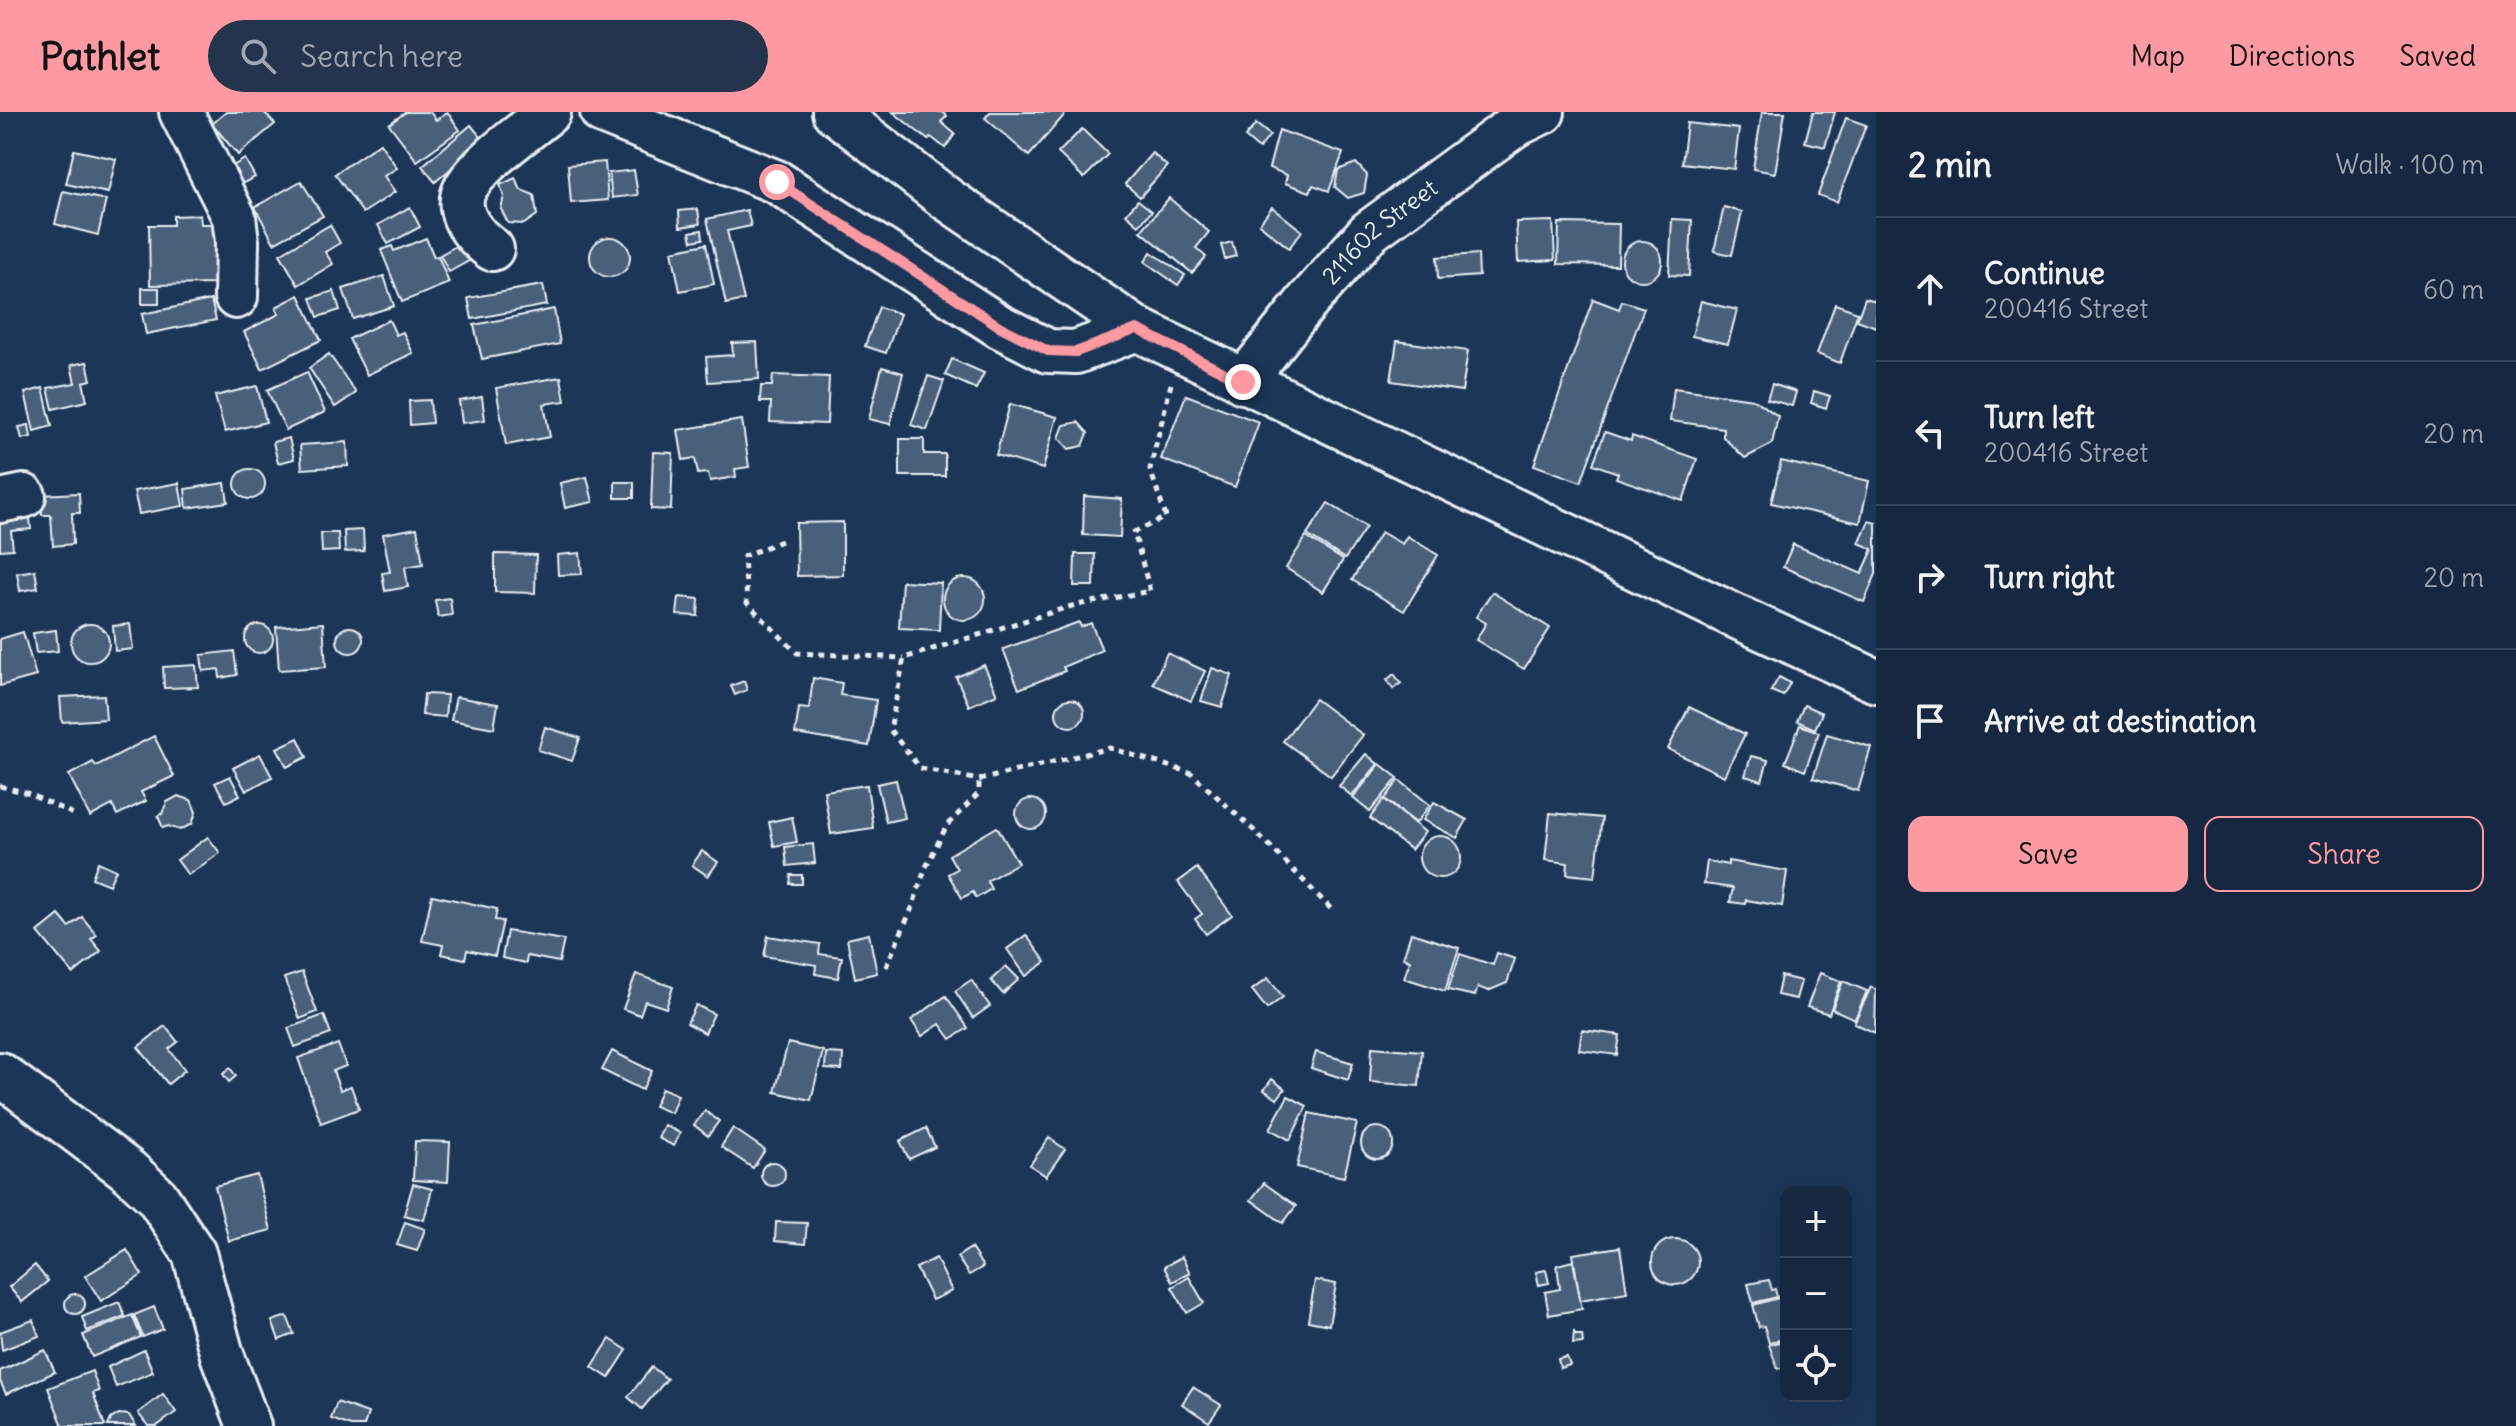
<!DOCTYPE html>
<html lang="en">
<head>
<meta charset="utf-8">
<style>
  body { margin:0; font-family:Delius,sans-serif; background:#23344c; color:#f1f3f6 }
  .controls { position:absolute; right:24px; bottom:24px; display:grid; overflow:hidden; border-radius:16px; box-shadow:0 8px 32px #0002 }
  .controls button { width:72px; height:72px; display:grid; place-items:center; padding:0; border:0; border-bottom:2px solid #35445a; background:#162841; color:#f1f3f6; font:40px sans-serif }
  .stop { position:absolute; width:24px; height:24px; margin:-18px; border:6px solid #ff9aa2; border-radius:50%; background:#fff }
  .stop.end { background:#ff9aa2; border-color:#fff; box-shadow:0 2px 8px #0008 }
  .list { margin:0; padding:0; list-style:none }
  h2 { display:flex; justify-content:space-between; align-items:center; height:104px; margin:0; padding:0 32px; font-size:34px }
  h2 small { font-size:26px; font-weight:400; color:#9ea6b1 }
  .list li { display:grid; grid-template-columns:52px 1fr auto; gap:24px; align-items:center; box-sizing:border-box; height:144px; padding:0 32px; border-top:2px solid #35445a }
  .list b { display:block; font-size:30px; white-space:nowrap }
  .list p { margin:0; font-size:26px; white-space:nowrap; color:#9ea6b1 }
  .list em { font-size:26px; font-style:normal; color:#9ea6b1 }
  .actions { display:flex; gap:16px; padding:24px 32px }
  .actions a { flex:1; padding:18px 0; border:2px solid #ff9aa2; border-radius:16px; text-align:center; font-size:28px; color:#ff9aa2 }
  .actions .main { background:#ff9aa2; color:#111 }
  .icon { flex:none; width:44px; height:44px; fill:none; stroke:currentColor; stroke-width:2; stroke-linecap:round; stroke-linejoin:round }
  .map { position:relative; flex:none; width:1876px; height:1314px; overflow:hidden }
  header { display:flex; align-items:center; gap:48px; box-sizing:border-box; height:112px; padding:0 40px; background:#ff9aa2; color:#111 }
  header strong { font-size:38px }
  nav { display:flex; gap:44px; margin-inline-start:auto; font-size:28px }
  .search { width:560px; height:72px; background:#23344c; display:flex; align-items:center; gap:20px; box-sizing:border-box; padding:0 28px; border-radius:44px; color:#9ea6b1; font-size:30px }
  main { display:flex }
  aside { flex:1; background:#162841 }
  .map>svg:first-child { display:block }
  .building { fill:#495e7a; stroke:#e8f1f8; stroke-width:2 }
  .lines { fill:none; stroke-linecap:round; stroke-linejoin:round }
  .minor-casing { stroke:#e8f1f8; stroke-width:48 }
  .path { stroke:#e8f1f8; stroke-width:5; stroke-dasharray:6 6; stroke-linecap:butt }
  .minor { stroke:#1d3557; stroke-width:42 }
  .route { stroke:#ff9aa2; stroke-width:10 }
  .labels { text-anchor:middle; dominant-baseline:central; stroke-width:8; stroke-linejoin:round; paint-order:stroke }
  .street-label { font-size:24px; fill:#e8f1f8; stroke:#1d3557 }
</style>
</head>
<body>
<header>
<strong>Pathlet</strong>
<div class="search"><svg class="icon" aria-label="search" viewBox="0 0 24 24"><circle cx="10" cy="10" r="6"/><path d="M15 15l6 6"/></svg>Search here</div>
<nav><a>Map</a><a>Directions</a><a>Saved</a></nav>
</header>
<main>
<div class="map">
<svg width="1876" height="1314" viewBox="0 0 1876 1314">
  <rect width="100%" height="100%" fill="#1d3557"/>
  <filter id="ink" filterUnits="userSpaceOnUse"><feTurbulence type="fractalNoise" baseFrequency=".0125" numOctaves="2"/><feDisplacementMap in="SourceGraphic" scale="16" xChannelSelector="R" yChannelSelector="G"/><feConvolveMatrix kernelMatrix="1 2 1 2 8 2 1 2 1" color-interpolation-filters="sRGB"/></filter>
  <g filter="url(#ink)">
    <g class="building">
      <path d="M226 0H264L275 12 238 43 212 12Z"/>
      <path d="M406 0H430L436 8 447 0 460 18 417 49 389 12Z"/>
      <path d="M893 0H942L947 4 941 10 955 22 945 36 931 25 928 28Z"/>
      <path d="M990 0H1067L1029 44 985 6Z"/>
      <path d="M1762 0H1785L1775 61 1753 57Z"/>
      <path d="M1813 0H1835L1825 35 1805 30Z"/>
      <path d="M1846 6 1866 13 1837 90 1818 83Z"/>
      <path d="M1687 11 1739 17 1734 57 1682 51Z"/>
      <path d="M1256 12 1270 23 1259 37 1245 25Z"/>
      <path d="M471 13 484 29 435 70 422 54Z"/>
      <path d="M1082 17 1108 42 1084 66 1058 41Z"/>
      <path d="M1279 18 1343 41 1329 79 1313 73 1310 80 1285 71 1287 63 1269 56Z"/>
      <path d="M380 31 397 56 384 64 395 80 363 101 335 62Z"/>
      <path d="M74 38 116 47 108 81 66 72Z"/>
      <path d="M1152 41 1167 54 1140 85 1125 72Z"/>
      <path d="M245 47 255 65 236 75 226 58Z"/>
      <path d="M605 50 608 88 571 91 568 53Z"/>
      <path d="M1356 51 1367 63 1364 81 1348 86 1335 75 1338 58Z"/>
      <path d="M634 58 638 83 612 86 609 61Z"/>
      <path d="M515 66 521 78 534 83 537 103 524 112 508 111 501 97 504 84 500 73Z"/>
      <path d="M301 69 323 104 274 131 255 95Z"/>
      <path d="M63 79 106 88 98 123 55 112Z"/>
      <path d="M1169 86 1209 120 1196 136 1206 145 1192 161 1141 119Z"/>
      <path d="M1138 88 1152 99 1139 113 1126 102Z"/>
      <path d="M410 95 420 115 388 132 378 113Z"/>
      <path d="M1272 95 1302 119 1289 136 1259 112Z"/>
      <path d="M1724 95 1742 100 1732 143 1714 139Z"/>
      <path d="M698 97 700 112 680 115 679 99Z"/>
      <path d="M747 98 751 114 727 119 744 188 726 192 707 107Z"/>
      <path d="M200 103 201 112H216L217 172 150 173 149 113H173V104Z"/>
      <path d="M1672 107 1692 108 1689 164 1669 163Z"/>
      <path d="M1553 109 1555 148 1518 150 1516 110Z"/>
      <path d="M1559 111 1619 112 1618 153 1558 152Z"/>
      <path d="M330 113 340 131 325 140 333 152 298 173 280 142Z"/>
      <path d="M702 118 703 127 692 129 690 120Z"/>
      <circle cx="610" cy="145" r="20"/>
      <path d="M426 126 434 145 438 144 449 171 402 190 381 138 392 134 394 139Z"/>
      <circle cx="1642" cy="149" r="20"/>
      <path d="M465 129 474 146 449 160 440 143Z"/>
      <path d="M1232 130 1236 144 1225 147 1221 133Z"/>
      <path d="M706 132 714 172 680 179 672 139Z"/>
      <path d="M1151 140 1185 163 1178 173 1145 150Z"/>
      <path d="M1478 142 1479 164 1438 167 1437 145Z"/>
      <path d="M384 164 394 194 353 207 343 177Z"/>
      <path d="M543 173 547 193 472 207 468 186Z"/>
      <rect x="142" y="176" width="17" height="16"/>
      <path d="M334 179 340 198 318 205 311 186Z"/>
      <path d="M299 183 321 228 262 257 244 220 279 202 276 195Z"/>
      <path d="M1865 186 1876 189V215L1857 208Z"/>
      <path d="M1593 187 1619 197 1622 189 1644 196 1581 370 1534 353Z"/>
      <path d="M211 188 216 208 146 222 142 202Z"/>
      <path d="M1701 189 1737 198 1728 232 1692 224Z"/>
      <path d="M1835 192 1858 200 1840 251 1817 242Z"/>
      <path d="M879 195 900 202 886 241 865 234Z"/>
      <path d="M554 197 560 232 482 247 474 213Z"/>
      <path d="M389 208 396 223 403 220 413 241 367 263 349 227Z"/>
      <path d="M1397 229 1468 239 1462 279 1391 269Z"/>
      <path d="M757 230 759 267 708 270 706 245 733 243 732 231Z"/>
      <path d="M329 242 356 281 335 295 309 256Z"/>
      <path d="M952 247 984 261 976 277 945 263Z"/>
      <path d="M87 250 91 268 83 270 87 289 53 297 48 276 75 271 71 253Z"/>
      <path d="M882 255 903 261 890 312 869 307Z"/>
      <path d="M307 260 325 300 286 318 267 278Z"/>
      <path d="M773 263 829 265 827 312 770 310 771 290H760L761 274H772Z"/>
      <path d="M928 264 944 269 927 318 911 313Z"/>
      <path d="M561 265 565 289 544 292 550 325 506 333 496 276Z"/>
      <path d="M1772 272 1796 280 1792 294 1767 287Z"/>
      <path d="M257 274 266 310 225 320 215 284Z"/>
      <path d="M43 276 52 314 34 319 25 281Z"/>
      <path d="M1674 276 1753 287 1778 304 1772 332 1745 346 1723 325V316L1670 309Z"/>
      <path d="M1814 279 1830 284 1826 296 1811 291Z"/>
      <path d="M1186 283 1259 310 1235 375 1161 347Z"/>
      <path d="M482 285 485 308 462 311 459 289Z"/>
      <path d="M430 288 432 311 410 313 409 289Z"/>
      <path d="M1010 292 1057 305 1043 357 996 343Z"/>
      <path d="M742 308 749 355 735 357 736 365 710 369 708 361 698 362 695 346 683 348 678 318Z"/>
      <path d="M1078 310 1088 321 1083 334 1069 337 1059 326 1064 313Z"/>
      <path d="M29 313 31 325 22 327 19 315Z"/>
      <path d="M1605 320 1631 329 1632 324 1697 347 1683 389 1616 366 1618 361 1593 352Z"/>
      <path d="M289 326 294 347 278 351 273 330Z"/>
      <path d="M900 327H924V342H945V364H900Z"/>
      <path d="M347 330 348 354 302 357 300 333Z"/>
      <path d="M653 340 673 341 671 398 651 397Z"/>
      <path d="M1781 349 1869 369 1860 411 1771 391Z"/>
      <circle cx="250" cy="372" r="15"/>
      <path d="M587 365 593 390 565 396 560 371Z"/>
      <rect x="615" y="370" width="19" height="16"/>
      <path d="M179 371 183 394 139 402 134 379Z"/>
      <path d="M225 371 228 390 187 396 185 377Z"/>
      <path d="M79 381 80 401H72L73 432 53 434 51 403H42L41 383Z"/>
      <path d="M1084 384 1122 387 1120 425 1083 423Z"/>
      <path d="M28 387 31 417 11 419 13 437 0 438V395Z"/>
      <path d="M1328 391 1366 415 1345 447 1307 423Z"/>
      <path d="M1869 409 1876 411V462L1864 490 1783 455 1793 432 1862 462 1873 437 1859 431Z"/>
      <path d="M843 410V463L797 464 796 411Z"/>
      <path d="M417 416 423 452 405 455 408 475 385 479 382 461 390 460 383 422Z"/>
      <path d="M363 418 364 439 345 440 344 419Z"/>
      <path d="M1381 420 1402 432 1407 424 1438 443 1404 499 1352 468Z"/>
      <path d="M321 421H338L339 439 322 440Z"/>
      <path d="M1306 425 1343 448 1323 480 1286 456Z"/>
      <path d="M580 441 582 462 558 463 557 443Z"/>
      <path d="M495 442 536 443 535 481 495 480Z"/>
      <path d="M1075 442H1095L1094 474H1074Z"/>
      <path d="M35 458 38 476 20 479 17 461Z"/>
      <circle cx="964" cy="487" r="21"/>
      <path d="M902 469 941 471 939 518 899 516Z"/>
      <path d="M1492 480 1550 516 1524 557 1476 528 1486 511 1476 505Z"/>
      <path d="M679 485 699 487 698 504 677 503Z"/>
      <path d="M450 486 452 503 438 505 435 488Z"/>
      <path d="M1079 510 1081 515 1091 511 1102 538 1063 555 1065 559 1019 577 1003 537Z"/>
      <path d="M323 511 326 555 279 558 276 515Z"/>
      <circle cx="90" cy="531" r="19"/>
      <path d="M130 512 133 537 115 539 113 514Z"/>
      <circle cx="259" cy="527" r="14"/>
      <circle cx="350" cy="528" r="13"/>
      <path d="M56 518 58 539 36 541 33 521Z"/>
      <path d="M23 520 36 564 0 574V527Z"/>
      <path d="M234 539 237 563 220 566 219 557 203 559 201 543Z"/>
      <path d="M1167 541 1205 559 1191 589 1153 572Z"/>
      <path d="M196 553 198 575 164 576 163 555Z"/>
      <path d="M984 553 997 582 969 594 956 565Z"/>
      <path d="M1212 556 1232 563 1222 595 1201 589Z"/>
      <path d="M1394 562 1401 571 1393 577 1387 568Z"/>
      <path d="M1779 565 1790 571 1783 584 1771 579Z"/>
      <path d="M813 566 842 571 840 583 876 588 869 634 795 622 799 596 809 597Z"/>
      <path d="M744 569 747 578 735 583 731 574Z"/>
      <path d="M424 582 447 583 445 605 422 603Z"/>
      <path d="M104 583 106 607 62 610 60 585Z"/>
      <path d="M456 585 498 592 494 616 451 608Z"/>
      <circle cx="1070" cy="601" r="14"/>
      <path d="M1315 587 1363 623 1331 664 1283 629Z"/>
      <path d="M1804 593 1822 601 1815 617 1797 609Z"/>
      <path d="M1689 595 1745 622 1724 664 1668 637Z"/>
      <path d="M1800 613 1819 620 1805 659 1785 651Z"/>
      <path d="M545 615 580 626 572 649 538 638Z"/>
      <path d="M1827 622 1871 635 1858 679 1813 666Z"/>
      <path d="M154 624 174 664 141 680 146 689 117 703 112 693 90 705 69 663 93 650 96 654Z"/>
      <path d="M298 626 307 645 287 655 277 636Z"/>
      <path d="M260 642 272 665 246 679 233 656Z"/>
      <path d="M1366 642 1378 652 1352 684 1339 674Z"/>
      <path d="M1751 644 1768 648 1762 669 1745 664Z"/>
      <path d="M1380 652 1398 666 1370 700 1353 686Z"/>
      <path d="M230 664 240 683 226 690 215 671Z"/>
      <path d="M896 668 905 706 886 710 877 672Z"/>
      <path d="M1399 668 1430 693 1416 711 1385 687Z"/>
      <path d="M867 673 873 716 831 722 824 679Z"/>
      <path d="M178 684 191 688 196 700 192 712 180 718 168 714 163 716 158 704 162 702 167 690Z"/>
      <circle cx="1031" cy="702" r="15"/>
      <path d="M1384 687 1425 720 1411 738 1370 706Z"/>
      <path d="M1434 690 1467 708 1457 726 1423 708Z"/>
      <path d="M1550 701 1602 706 1595 765 1567 762 1568 751 1545 748Z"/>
      <path d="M792 705 797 730 774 734 769 710Z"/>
      <path d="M997 715 1018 751 987 769 991 777 976 786 973 780 962 786 948 762 957 757 949 743Z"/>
      <circle cx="1440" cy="745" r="21"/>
      <path d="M208 725 220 741 188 763 177 748Z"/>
      <path d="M813 732 815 751 787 754 785 735Z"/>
      <path d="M702 739 718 750 708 764 692 753Z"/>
      <path d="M1707 749 1728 753V749L1787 759 1782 794 1746 788 1745 792 1730 790 1733 776 1704 772Z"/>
      <path d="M98 750 116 758 109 773 92 766Z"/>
      <path d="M1197 756 1232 803 1206 822 1195 807 1202 802 1178 770Z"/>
      <path d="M791 763H802V772H790Z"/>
      <path d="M432 783 497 797 495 808 503 809 495 844 467 838 465 847 441 842 443 833 422 829Z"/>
      <path d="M59 803 69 815 82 805 97 823 91 827 101 839 73 862 38 820Z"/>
      <path d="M507 819 564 828 559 850 527 844 526 851 502 846Z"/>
      <path d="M1411 821 1459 836 1445 879 1404 866 1410 848 1403 846Z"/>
      <path d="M869 822 877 861 855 866 847 827Z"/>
      <path d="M1026 823 1046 850 1026 864 1007 837Z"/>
      <path d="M768 824 820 832 819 842 842 845 838 866 815 862 816 853 764 844Z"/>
      <path d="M1497 841 1515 847 1507 871 1488 879 1478 875 1475 884 1448 878 1460 842 1493 853Z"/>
      <path d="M1006 854 1019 867 1003 882 991 868Z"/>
      <path d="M302 860 317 900 300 907 284 866Z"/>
      <path d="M1820 861 1841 869 1829 902 1807 895Z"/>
      <path d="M636 862 673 875 666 896 645 889 640 903 623 897Z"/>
      <path d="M1781 864 1801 869 1796 887 1777 883Z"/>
      <path d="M1268 866 1283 885 1267 897 1252 878Z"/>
      <path d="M971 868 990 894 973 906 955 879Z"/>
      <path d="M1843 869 1867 879 1855 907 1832 897Z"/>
      <path d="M1871 875 1876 878 1875 921 1854 911Z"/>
      <path d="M946 884 968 916 951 927 940 912 922 924 911 908Z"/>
      <path d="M696 893 714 902 705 921 687 911Z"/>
      <path d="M324 903 331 922 295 935 288 916Z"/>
      <path d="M165 914 178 930 169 937 185 958 168 972 138 935Z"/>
      <path d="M1582 918 1620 923 1617 943 1579 938Z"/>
      <path d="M788 931 823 939 811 988 775 980Z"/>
      <path d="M338 932 346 954 333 959 340 978 351 974 359 997 321 1011 298 946Z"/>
      <path d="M1372 935 1422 939 1419 974 1370 970Z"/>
      <path d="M612 939 652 959 642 978 602 958Z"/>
      <path d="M1316 940 1353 951 1348 968 1311 956Z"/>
      <path d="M826 941 843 942 842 958 825 957Z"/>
      <path d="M230 956 236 964 229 970 223 962Z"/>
      <path d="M1272 967 1285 977 1277 987 1264 978Z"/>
      <path d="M662 976 678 983 671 1001 654 994Z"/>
      <path d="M1288 984 1307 994 1290 1028 1270 1017Z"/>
      <path d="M705 999 719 1009 708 1024 694 1013Z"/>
      <path d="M1309 1001 1357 1011 1344 1065 1297 1055Z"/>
      <path d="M664 1013 680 1021 674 1034 658 1026Z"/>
      <circle cx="1377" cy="1031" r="16"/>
      <path d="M733 1016 765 1038 753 1056 721 1035Z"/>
      <path d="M926 1016 935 1035 909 1047 900 1029Z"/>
      <path d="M1049 1026 1065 1037 1046 1064 1030 1053Z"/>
      <path d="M415 1029 450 1030 448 1070 413 1068Z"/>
      <circle cx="773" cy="1062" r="12"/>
      <path d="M257 1063 271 1118 229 1129 215 1074Z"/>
      <path d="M1264 1071 1296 1094 1283 1111 1251 1088Z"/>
      <path d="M413 1072 432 1077 424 1108 404 1103Z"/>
      <path d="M405 1110 425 1117 417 1139 397 1133Z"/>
      <path d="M776 1110 807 1111 805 1132 775 1129Z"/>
      <circle cx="1675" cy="1150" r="23"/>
      <path d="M1620 1135 1627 1180 1580 1188 1573 1142Z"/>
      <path d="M971 1136 983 1155 969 1163 957 1145Z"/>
      <path d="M127 1138 142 1163 101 1189 85 1164Z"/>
      <path d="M1182 1145 1190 1161 1172 1170 1164 1155Z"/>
      <path d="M936 1146 952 1179 932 1188 916 1156Z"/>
      <path d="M1573 1149 1582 1197 1549 1203 1545 1180 1560 1177 1557 1153Z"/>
      <path d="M35 1153 48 1169 22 1190 9 1175Z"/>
      <path d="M1546 1158 1549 1171 1539 1173 1536 1160Z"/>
      <path d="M1189 1165 1204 1191 1187 1201 1172 1175Z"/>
      <path d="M1315 1168 1336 1172 1329 1213 1308 1209Z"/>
      <path d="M1769 1168 1772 1178 1775 1177 1777 1185 1753 1191 1748 1172Z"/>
      <circle cx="75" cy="1192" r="10"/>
      <path d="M1779 1186 1786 1206V1226L1769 1231 1764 1214 1759 1215 1753 1193Z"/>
      <path d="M119 1190 125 1204 87 1219 82 1205Z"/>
      <path d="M154 1195 163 1217 143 1225 134 1203Z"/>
      <path d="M132 1203 141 1225 92 1245 83 1223Z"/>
      <path d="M287 1204 294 1222 279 1228 272 1209Z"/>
      <path d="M33 1208 39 1224 2 1238 0 1220Z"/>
      <path d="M1574 1220 1576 1223H1582L1583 1231 1573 1232Z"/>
      <path d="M610 1227 627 1238 609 1266 592 1255Z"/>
      <path d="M1786 1228V1254L1778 1257 1769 1233Z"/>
      <path d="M45 1238 55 1260 6 1282 0 1269V1259Z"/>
      <path d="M144 1238 153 1260 116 1275 108 1255Z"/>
      <path d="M1567 1245 1570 1253 1560 1256 1558 1247Z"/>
      <path d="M652 1255 667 1267 642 1297 628 1285Z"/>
      <path d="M92 1259 99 1279 93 1281 105 1314H63L48 1276Z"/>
      <path d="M1193 1275 1221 1293 1209 1310 1182 1292Z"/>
      <path d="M163 1282 176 1300 157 1314H148L138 1301Z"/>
      <path d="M337 1290 368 1301 364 1314H351L331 1307Z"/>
      <path d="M119 1302 129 1303 136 1314H108L111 1307Z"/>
    </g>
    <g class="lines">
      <g class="minor-casing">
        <g id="minor">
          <path d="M181 0 234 105 237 129 236 185"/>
          <path d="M602 0 777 70 999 214 1048 239 1076 240 1137 217"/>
          <path d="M834 0 947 87 1137 217 1737 505 1876 569"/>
          <path d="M492 137C474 124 452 99 466 75 483 48 524 21 549 0"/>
          <path id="s1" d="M1243 270 1306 191 1369 120 1514 14 1543 0"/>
          <path d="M0 389 24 384"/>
          <path d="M0 962 129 1059 157 1085 194 1141 222 1243 249 1314"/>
        </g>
      </g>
      <g class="path">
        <path d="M1171 272 1150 357 1166 405 1134 420 1150 479 1072 494 904 546 890 618 920 656 979 668 1110 636 1191 661 1259 723 1334 800"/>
        <path d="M781 429 744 444 747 491 797 541 904 546"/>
        <path d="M0 674 27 681 73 702"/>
        <path d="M886 855 912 796 925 757 947 713 979 681V668"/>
      </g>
      <use href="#minor" class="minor"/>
    </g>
  </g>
  <g class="lines" filter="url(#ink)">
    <path class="route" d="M777 70 999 214 1048 239 1076 240 1137 217 1243 270"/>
  </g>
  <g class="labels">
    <g class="street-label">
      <text stroke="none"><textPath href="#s1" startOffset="204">211602 Street</textPath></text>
    </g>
  </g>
</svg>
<div class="controls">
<button>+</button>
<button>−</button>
<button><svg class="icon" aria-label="locate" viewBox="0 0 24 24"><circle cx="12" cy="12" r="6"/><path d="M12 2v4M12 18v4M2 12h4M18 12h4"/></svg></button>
</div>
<div class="stop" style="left:777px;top:70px"></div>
<div class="stop end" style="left:1243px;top:270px"></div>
</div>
<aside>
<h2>2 min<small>Walk · 100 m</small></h2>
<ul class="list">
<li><svg class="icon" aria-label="ahead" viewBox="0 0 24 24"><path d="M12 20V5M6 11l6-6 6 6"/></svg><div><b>Continue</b><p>200416 Street</p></div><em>60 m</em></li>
<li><svg class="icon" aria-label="left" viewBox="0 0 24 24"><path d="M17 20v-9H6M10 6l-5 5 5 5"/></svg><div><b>Turn left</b><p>200416 Street</p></div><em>20 m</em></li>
<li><svg class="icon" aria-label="right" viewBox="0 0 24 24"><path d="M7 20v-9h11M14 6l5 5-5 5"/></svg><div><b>Turn right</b></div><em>20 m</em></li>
<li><svg class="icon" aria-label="arrive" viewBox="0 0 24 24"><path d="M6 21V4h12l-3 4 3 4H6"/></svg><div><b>Arrive at destination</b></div></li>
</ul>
<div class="actions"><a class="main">Save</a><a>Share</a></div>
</aside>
</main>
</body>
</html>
